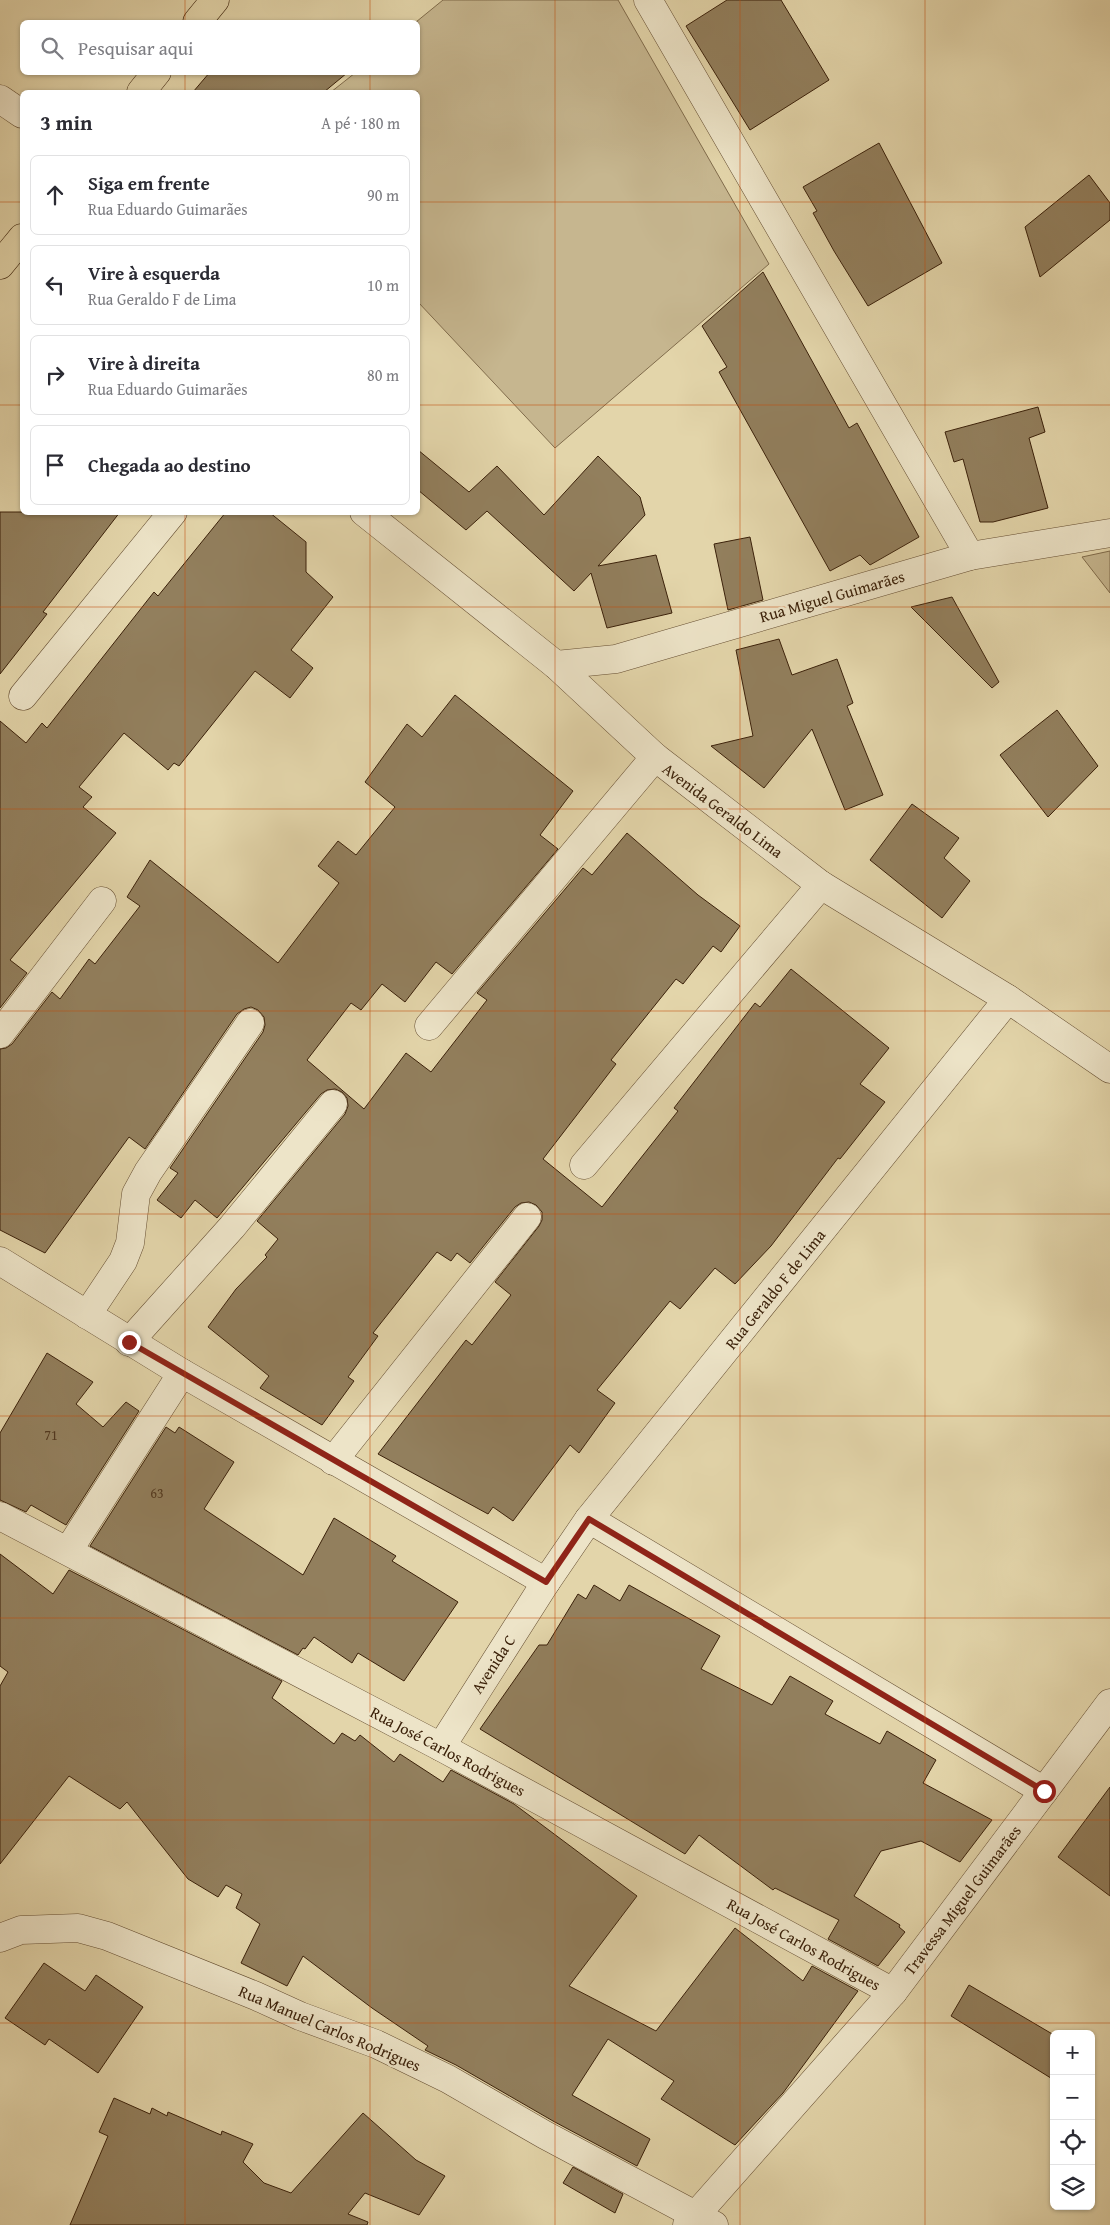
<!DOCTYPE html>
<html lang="pt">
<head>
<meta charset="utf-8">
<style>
  body { margin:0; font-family:"Gentium Book Plus",serif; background:#f7f7f7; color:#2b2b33 }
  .controls { position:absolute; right:15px; bottom:15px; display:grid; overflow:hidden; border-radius:8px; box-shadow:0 1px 4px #0004 }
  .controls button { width:45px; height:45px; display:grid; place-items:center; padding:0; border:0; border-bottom:1px solid #e1e1e2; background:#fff; color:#2b2b33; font:25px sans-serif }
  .stop { position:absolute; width:15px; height:15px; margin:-11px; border:4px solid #8f2418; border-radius:50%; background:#fff }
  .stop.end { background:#8f2418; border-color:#fff; box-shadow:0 1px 5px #0008 }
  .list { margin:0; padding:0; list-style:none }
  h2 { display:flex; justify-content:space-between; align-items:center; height:65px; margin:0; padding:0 20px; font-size:21px }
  h2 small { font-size:16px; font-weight:400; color:#7c7c81 }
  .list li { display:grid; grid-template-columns:32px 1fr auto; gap:15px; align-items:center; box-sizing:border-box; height:80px; margin:0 10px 10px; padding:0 10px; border:1px solid #e1e1e2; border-radius:8px }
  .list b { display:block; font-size:19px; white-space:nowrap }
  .list p { margin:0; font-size:16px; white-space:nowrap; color:#7c7c81 }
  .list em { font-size:16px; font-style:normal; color:#7c7c81 }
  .icon { flex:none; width:28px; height:28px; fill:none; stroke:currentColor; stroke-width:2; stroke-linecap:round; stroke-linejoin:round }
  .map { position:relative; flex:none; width:1110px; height:2225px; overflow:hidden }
  .search { position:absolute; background:#fff; box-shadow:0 1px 4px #0004; left:20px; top:20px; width:400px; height:55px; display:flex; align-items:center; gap:12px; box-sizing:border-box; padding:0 18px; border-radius:8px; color:#7c7c81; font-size:19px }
  .panel { position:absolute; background:#fff; box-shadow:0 1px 4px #0004; left:20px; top:90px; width:400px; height:425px; border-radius:8px }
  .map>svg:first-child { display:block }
  .green { fill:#c6b68f; stroke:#806c4c }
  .building { fill:#927f5d; stroke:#3b210a }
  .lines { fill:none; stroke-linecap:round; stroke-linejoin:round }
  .minor-casing { stroke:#654e32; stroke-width:29 }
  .major-casing { stroke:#3b210a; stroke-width:29 }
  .minor { stroke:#ede4c8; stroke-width:28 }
  .major { stroke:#e3d5aa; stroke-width:28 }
  .route { stroke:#8f2418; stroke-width:6 }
  .grid { fill:none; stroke:#c54e0c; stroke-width:1; stroke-opacity:0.55 }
  .labels { text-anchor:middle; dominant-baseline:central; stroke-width:5; stroke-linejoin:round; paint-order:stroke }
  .number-label { font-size:14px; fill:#51381f }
  .street-label { font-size:16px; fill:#3b210a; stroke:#ede4c8 }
</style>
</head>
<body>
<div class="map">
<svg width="1110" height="2225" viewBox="0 0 1110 2225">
  <rect width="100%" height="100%" fill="#e3d5aa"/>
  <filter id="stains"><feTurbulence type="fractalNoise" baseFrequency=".004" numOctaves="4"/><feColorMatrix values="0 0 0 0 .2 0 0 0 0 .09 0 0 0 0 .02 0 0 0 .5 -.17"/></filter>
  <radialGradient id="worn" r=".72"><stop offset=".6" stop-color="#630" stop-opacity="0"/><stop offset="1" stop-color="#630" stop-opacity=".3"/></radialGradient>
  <g class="green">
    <path d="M443 0H618L769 264 555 448 418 302V92H331L355 73 418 72V22H416Z"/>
    <path d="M1110 551V593L1082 557Z"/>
  </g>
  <g class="building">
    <path d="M727 0H781L829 80 750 130 686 26Z"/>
    <path d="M210 72H346L347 73 324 92H193Z"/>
    <path d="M879 143 942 263 868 306 834 251 813 213 817 211 803 187Z"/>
    <path d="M1089 175 1110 203V220L1040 277 1025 227Z"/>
    <path d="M763 272 849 428 857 423 919 537 870 565 860 555 830 571 719 372 727 367 702 326Z"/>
    <path d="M1038 407 1045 432 1029 438 1048 508 993 522H980L963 459 954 462 945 432Z"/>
    <path d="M418 450 469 492 497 466 544 515 598 456 640 497 645 515 598 566 656 555 672 613 607 628 591 573 574 591 487 511 466 530 418 490Z"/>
    <path d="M0 512H120L43 612 47 614 0 674Z"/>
    <path d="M226 512H269L306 542V572L333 597 291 650 313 668 290 698 255 671 179 766 174 763 168 770 124 733 79 787 92 797 83 807 116 833 10 960 27 973 0 1008V721L26 743 42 723 47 728 154 592 158 596Z"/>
    <path d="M750 537 763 600 728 610 714 544Z"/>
    <path d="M952 597 999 682 992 688 911 607Z"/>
    <path d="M779 639 792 675 837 659 853 703 847 706 883 795 845 810 812 729 764 788 711 746 753 736 736 650Z"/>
    <path d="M455 695 573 791 540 835 558 849 452 974 436 962 405 1002 382 984 361 1010 351 1003 307 1060 364 1109 406 1053 431 1072 487 1000 477 993 583 868 592 875 627 833 698 895 740 926 721 952 713 946 683 984 676 979 611 1060 616 1064 543 1159 602 1207 678 1111 674 1108 755 1003 760 1007 791 969 889 1048 860 1084 885 1102 840 1159 838 1158 771 1246 735 1284 715 1268 680 1309 670 1301 597 1390 615 1403 579 1453 570 1445 513 1521 493 1507 488 1514 378 1454 466 1340 472 1345 511 1295 495 1282 539 1226 542 1220V1212L536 1205 529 1202 521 1203 515 1207 470 1263 457 1253 451 1261 437 1252 373 1333 378 1336 348 1377 354 1381 322 1425 260 1388 269 1376 208 1327 236 1289 267 1257 265 1255 278 1239 257 1221 345 1114 348 1106 347 1098 342 1092 335 1089 327 1090 321 1094 217 1218 195 1200 181 1218 157 1200 178 1173 170 1168 263 1032 265 1025 264 1017 258 1010 251 1007 244 1009 237 1014 145 1149 129 1137 45 1253 0 1230V1049L6 1048 12 1044 52 992 60 999 89 959 95 964 140 906 127 897 150 860 278 963 339 883 318 866 338 841 356 855 395 807 365 782 407 724 422 737Z"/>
    <path d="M1057 710 1098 766 1048 817 1000 755Z"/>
    <path d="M912 804 959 838 944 858 970 881 942 918 870 860Z"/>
    <path d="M47 1353 93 1382 76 1404 103 1427 126 1402 139 1411 66 1525 31 1505 26 1512 0 1500V1433Z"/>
    <path d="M166 1427 175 1433 179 1427 234 1462 204 1509 303 1575 334 1518 396 1556 392 1561 458 1602 404 1681 358 1653 352 1663 314 1637 305 1649 303 1648 298 1655 90 1546Z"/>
    <path d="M0 1554 53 1594 69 1570 282 1681 272 1698 334 1744 342 1733 355 1741 360 1735 394 1762 400 1754 443 1782 451 1770 514 1804 637 1896 569 1986 656 2031 735 1928 803 1981 812 1966 858 1991 783 2093 735 2145 661 2099 674 2081 608 2039 572 2095 650 2139 637 2166 553 2121 456 2065 425 2050 428 2046 372 2008 303 1956 287 1986 241 1963 260 1924 236 1908 242 1894 226 1885 218 1897 188 1879 127 1802 120 1809 69 1776 0 1864V1686L8 1672 0 1666Z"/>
    <path d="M594 1585 620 1601 629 1585 720 1636 701 1669 772 1705 790 1676 833 1701 825 1714 880 1744 887 1731 936 1760 923 1783 992 1820 960 1862 921 1841 881 1851 854 1896 900 1925 899 1927 905 1932 878 1966 828 1939 839 1920 775 1888 773 1890 699 1835 685 1854 480 1729 539 1645H547L578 1594 586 1599Z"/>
    <path d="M1110 1787V1896L1058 1857Z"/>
    <path d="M44 1963 85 1991 96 1975 143 2007 98 2073 49 2039 45 2045 5 2018Z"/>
    <path d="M969 1985 1054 2035V2080L951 2016Z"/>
    <path d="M114 2098 150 2114 152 2108 167 2116 168 2112 221 2135 222 2131 253 2144 243 2162 264 2183 291 2193 363 2113 416 2160 445 2176 419 2215 365 2193 348 2214 368 2222 367 2225H70L108 2136 99 2132Z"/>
    <path d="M573 2167 623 2194 615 2213 563 2183Z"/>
  </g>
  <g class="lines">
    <g class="minor-casing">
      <g id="minor">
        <path d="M648 0 970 556"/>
        <path d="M0 99 22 114"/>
        <path d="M364 512 556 665 655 757 821 885 1008 999 1110 1069"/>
        <path d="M556 665 616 659 970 556 1110 533"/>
        <path d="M23 696 173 512"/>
        <path d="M429 1026 655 757"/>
        <path d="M0 1034 102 901"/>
        <path d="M584 1165 821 885"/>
        <path d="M0 1261 182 1373 546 1582"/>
        <path d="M87 1315 123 1261 130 1243 136 1194 148 1172 250 1023"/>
        <path d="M129 1342 232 1227 333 1104"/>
        <path d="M333 1461 527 1217"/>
        <path d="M0 1516 441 1747 893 1992"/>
        <path d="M589 1519 1044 1791"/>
        <path d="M68 1551 182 1373"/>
        <path d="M441 1747 546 1582 589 1519 1008 999"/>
        <path d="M0 1938 21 1930 78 1928 107 1936 256 1996 300 2016 376 2044 448 2079 545 2135 714 2225"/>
        <path d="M687 2225 893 1992 1110 1703"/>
      </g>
    </g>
    <g class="major-casing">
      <g id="major">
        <path d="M197 22 215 0"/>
        <path d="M141 92 157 72"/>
        <path d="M0 265 22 238"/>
      </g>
    </g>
    <use href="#minor" class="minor"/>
    <use href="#major" class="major"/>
  </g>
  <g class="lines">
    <path class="route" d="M129 1342 546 1582 589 1519 1044 1791"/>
  </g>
  <path class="grid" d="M185 0V22M370 0V22M555 0V2225M740 0V2225M925 0V2225M185 72V92M370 72V92M0 202H22M418 202H1110M0 405H22M418 405H1110M185 512V2225M370 512V2225M0 607H1110M0 809H1110M0 1011H1110M0 1214H1110M0 1416H1110M0 1618H1110M0 1820H1110M0 2023H1110"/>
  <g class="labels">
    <g class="number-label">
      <text x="51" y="1435">71</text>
      <text x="157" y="1493">63</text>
    </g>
    <g class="street-label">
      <text transform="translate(832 596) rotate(-16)">Rua Miguel Guimarães</text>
      <text transform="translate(723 810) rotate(37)">Avenida Geraldo Lima</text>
      <text transform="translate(775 1289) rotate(-51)">Rua Geraldo F de Lima</text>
      <text transform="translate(493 1664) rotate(-57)">Avenida C</text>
      <text transform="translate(448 1751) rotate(28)">Rua José Carlos Rodrigues</text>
      <text transform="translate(962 1900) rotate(-53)">Travessa Miguel Guimarães</text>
      <text transform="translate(804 1944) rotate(29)">Rua José Carlos Rodrigues</text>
      <text transform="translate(330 2028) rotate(23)">Rua Manuel Carlos Rodrigues</text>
    </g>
  </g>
  <rect width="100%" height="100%" filter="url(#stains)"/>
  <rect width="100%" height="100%" fill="url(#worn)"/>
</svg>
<div class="controls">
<button>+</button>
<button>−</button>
<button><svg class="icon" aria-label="locate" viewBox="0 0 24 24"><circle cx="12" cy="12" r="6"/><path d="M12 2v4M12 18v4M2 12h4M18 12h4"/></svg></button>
<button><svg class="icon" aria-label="layers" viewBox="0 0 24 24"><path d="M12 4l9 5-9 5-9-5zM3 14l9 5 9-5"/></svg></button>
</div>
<div class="stop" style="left:1044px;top:1791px"></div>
<div class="stop end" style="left:129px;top:1342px"></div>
<div class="search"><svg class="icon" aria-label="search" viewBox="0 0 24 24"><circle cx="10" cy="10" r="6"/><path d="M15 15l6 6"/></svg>Pesquisar aqui</div>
<section class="panel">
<h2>3 min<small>A pé · 180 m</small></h2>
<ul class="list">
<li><svg class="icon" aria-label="ahead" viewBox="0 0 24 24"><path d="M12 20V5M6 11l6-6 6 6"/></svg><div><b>Siga em frente</b><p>Rua Eduardo Guimarães</p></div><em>90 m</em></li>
<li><svg class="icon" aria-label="left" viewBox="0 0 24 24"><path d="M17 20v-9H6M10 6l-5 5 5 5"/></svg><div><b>Vire à esquerda</b><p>Rua Geraldo F de Lima</p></div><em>10 m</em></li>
<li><svg class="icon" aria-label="right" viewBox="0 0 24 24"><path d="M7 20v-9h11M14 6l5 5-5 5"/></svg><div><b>Vire à direita</b><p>Rua Eduardo Guimarães</p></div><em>80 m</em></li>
<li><svg class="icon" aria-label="arrive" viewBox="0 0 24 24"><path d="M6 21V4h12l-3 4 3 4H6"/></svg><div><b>Chegada ao destino</b></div></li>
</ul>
</section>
</div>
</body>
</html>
